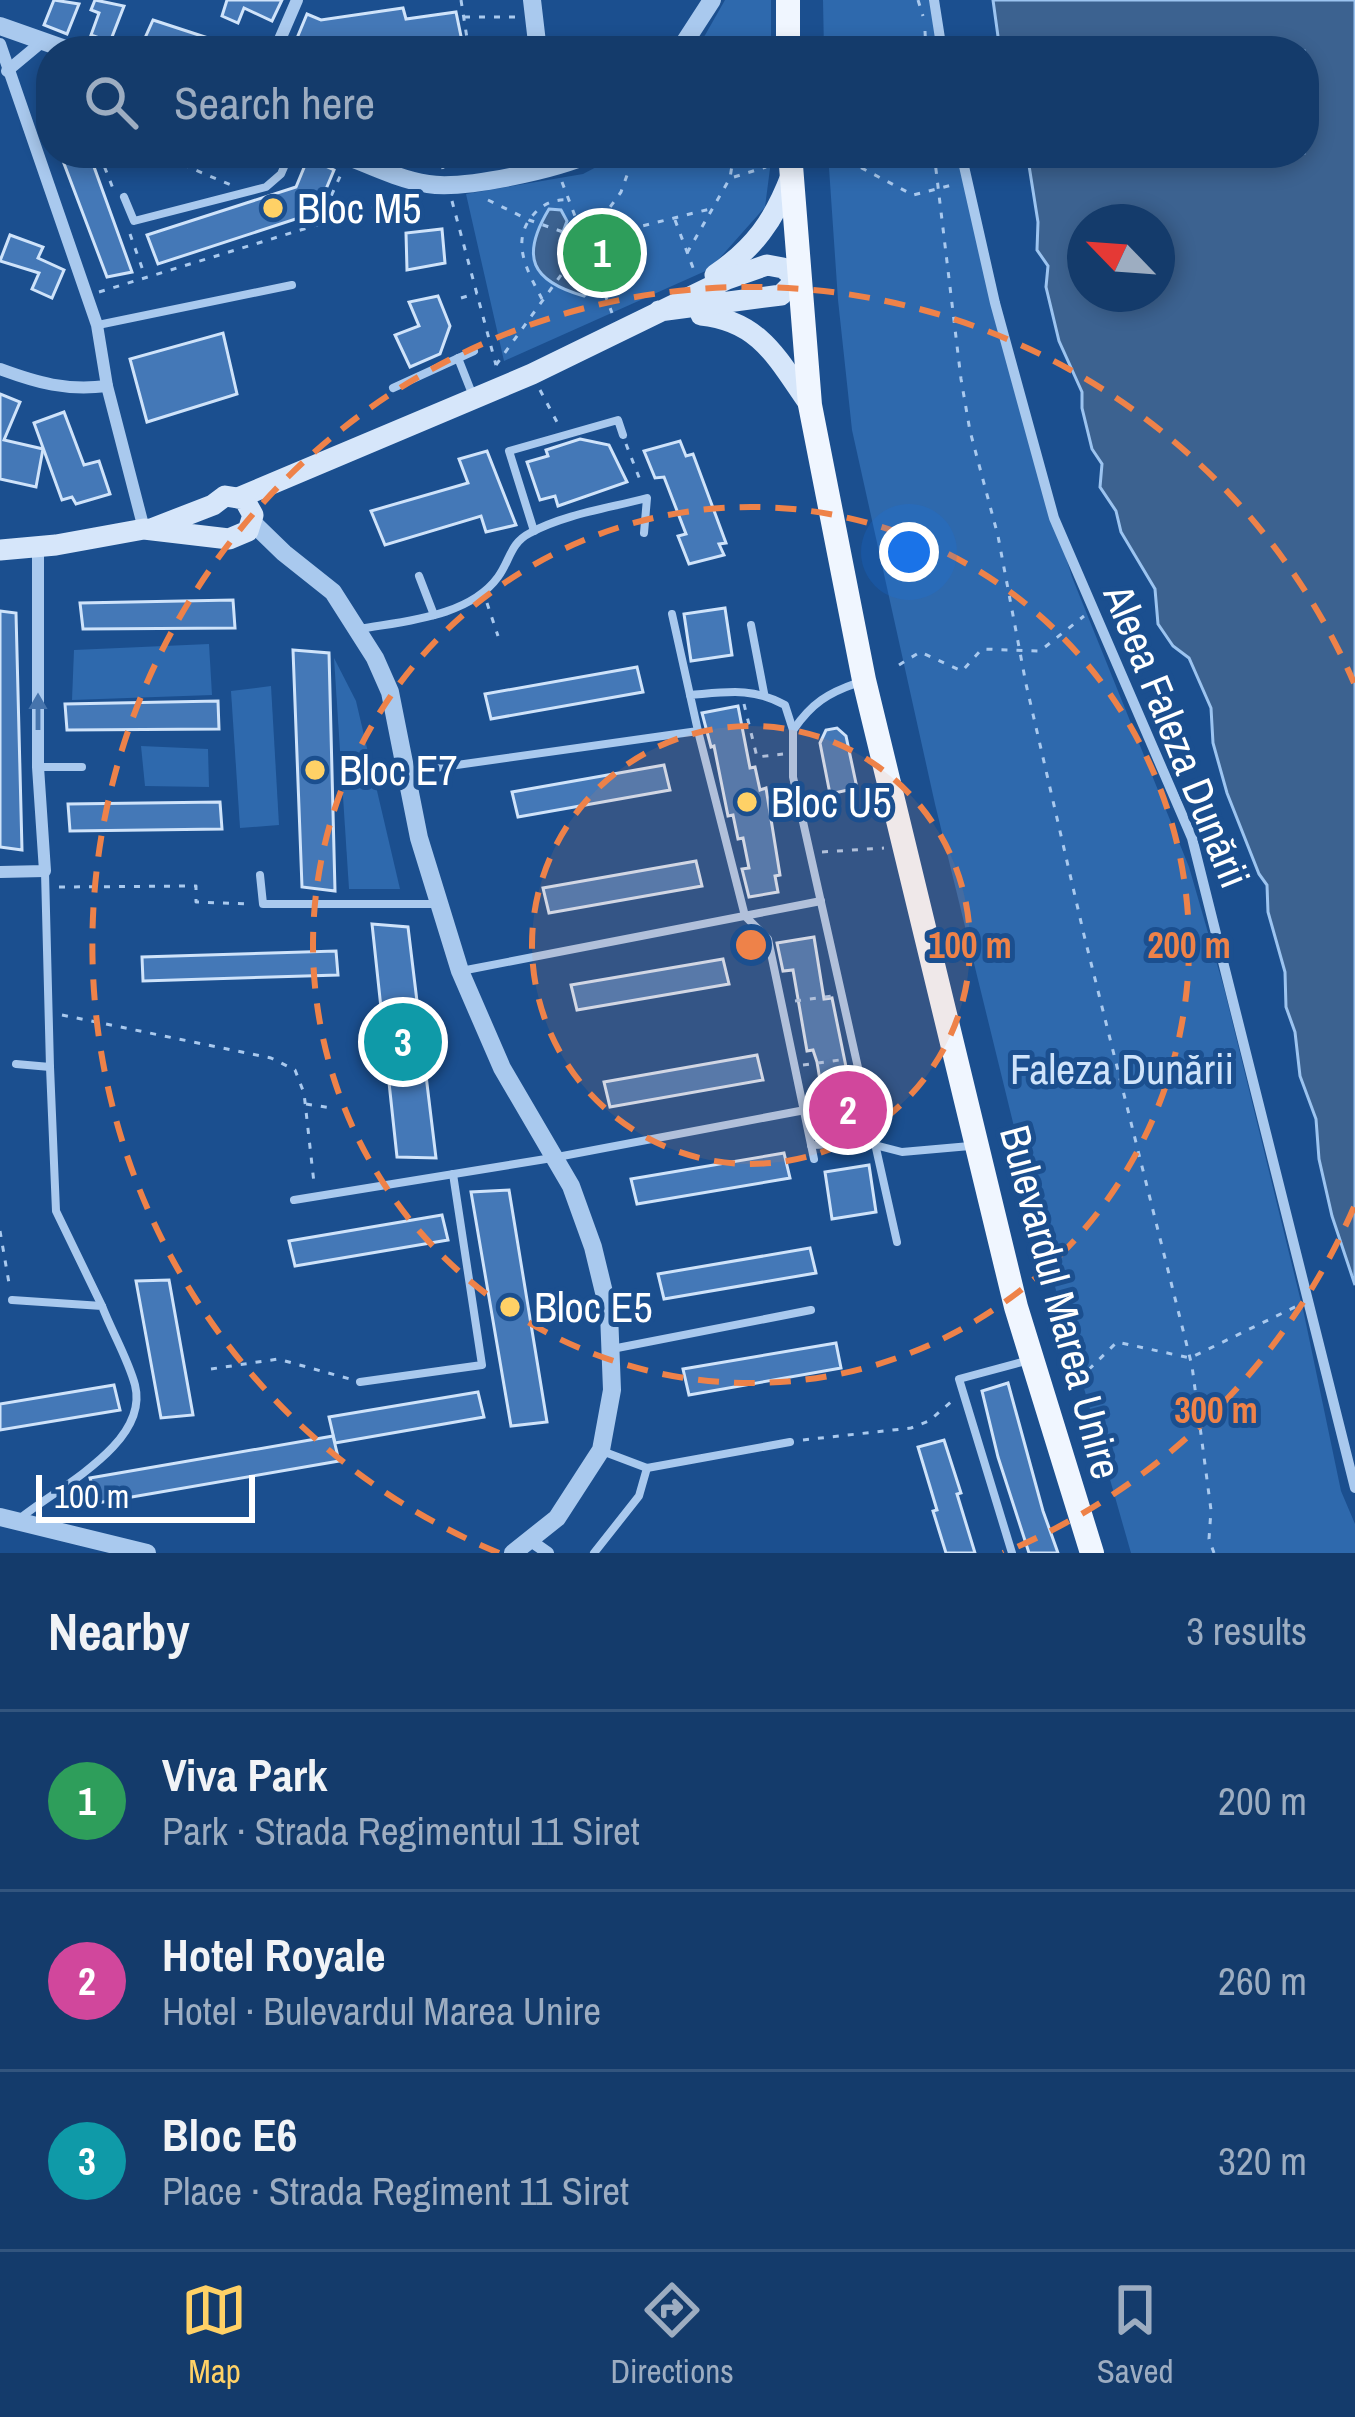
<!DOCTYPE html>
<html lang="en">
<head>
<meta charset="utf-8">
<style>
  body { margin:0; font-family:"Archivo Narrow",sans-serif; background:#214673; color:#f1f3f6 }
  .compass { position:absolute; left:1067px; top:204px; width:108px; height:108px; border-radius:50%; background:#143b6b; box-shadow:0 6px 18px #0003; rotate:295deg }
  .scale { position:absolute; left:36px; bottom:30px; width:219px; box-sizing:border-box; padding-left:12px; border:6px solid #fff; border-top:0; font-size:33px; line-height:42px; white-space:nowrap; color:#fff; -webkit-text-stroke:9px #1b4f8f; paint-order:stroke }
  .you { position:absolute; left:909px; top:552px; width:42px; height:42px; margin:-30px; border:9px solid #fff; border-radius:50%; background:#1a73e8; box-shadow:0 0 0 18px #1a73e833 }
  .badge { display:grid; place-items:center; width:78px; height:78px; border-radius:50%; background:#ffd166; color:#fff; font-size:39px; font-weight:700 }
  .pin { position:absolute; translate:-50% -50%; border:6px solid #fff; box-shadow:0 3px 12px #0006 }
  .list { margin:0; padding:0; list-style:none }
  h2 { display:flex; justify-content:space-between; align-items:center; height:156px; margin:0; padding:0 48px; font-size:51px }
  h2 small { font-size:39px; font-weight:400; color:#9dadc1 }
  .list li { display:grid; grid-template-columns:78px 1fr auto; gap:36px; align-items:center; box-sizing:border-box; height:180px; padding:0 48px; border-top:3px solid #33557e }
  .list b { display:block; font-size:45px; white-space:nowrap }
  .list p { margin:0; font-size:39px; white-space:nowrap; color:#9dadc1 }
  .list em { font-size:39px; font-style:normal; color:#9dadc1 }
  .icon { flex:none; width:66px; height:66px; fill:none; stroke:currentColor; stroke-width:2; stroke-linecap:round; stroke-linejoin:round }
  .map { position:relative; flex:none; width:1355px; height:1553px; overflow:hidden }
  .search { position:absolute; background:#143b6b; box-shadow:0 6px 18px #0003; left:36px; right:36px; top:36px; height:132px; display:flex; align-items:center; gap:30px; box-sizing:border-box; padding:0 42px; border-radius:48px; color:#9dadc1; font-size:45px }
  .sheet { height:696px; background:#143b6b }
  nav { display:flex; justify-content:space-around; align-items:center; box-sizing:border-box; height:168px; border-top:3px solid #33557e; background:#143b6b; font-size:33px; color:#9dadc1 }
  nav a { display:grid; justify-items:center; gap:6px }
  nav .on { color:#ffd166 }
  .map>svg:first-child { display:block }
  .green { fill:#2e69ad }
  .water { fill:#3c6290; stroke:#9cc4f0; stroke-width:3; fill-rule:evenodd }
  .building { fill:#4478b7; stroke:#cfe3fa; stroke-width:3 }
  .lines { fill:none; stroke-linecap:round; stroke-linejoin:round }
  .path { stroke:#a9c9ee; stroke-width:3; stroke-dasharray:6 9; stroke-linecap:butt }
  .service { stroke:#a9c9ee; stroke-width:8 }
  .pedestrian { stroke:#a9c9ee; stroke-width:10 }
  .minor { stroke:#a9c9ee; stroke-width:12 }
  .tertiary { stroke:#a9c9ee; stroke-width:18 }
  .secondary { stroke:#d6e6fa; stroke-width:21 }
  .primary { stroke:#f0f6ff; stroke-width:24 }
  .oneway { fill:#4674ac }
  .ring { fill:none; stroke:#ee8249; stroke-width:6; stroke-dasharray:21 15 }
  .poi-dot { fill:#ffd166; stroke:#1b4f8f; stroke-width:4.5 }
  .labels { text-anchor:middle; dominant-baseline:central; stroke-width:10; stroke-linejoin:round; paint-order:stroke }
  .poi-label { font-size:42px; fill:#fff; stroke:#1b4f8f; text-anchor:start }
  .street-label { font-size:42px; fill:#fff; stroke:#1b4f8f }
  .park-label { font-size:42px; fill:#cfe3fa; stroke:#1b4f8f }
  .centre { fill:#ee8249; stroke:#1b4f8f; stroke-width:6 }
  .ring-label { font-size:36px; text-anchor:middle; font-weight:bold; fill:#ee8249; stroke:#1b4f8f; stroke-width:10; stroke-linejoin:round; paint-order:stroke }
</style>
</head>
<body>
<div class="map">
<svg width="1355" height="1553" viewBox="0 0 1355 1553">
  <rect width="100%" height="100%" fill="#1b4f8f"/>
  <g class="green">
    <path d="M725 0H771V51H696Z"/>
    <path d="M823 0H933L941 51H824Z"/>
    <path d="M611 153H772L765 207 710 269 504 361 466 194 583 174 600 165Z"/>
    <path d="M828 153H959L1013 386 1072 577 1189 867 1224 988 1304 1314 1341 1491 1355 1524V1553H1131L1042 1241 935 804 852 430 838 300Z"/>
    <path d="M209 644 212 695 72 700 74 650Z"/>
    <path d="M334 658 356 701 400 889H349Z"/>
    <path d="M271 686 279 825 240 828 231 691Z"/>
    <path d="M141 746 208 749 209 787 145 786Z"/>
  </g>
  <g class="water">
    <path d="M993 0H1355V1285L1332 1216 1319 1159 1316 1119 1300 1076 1295 1032 1286 1007 1285 972 1268 912 1267 885 1259 874 1227 793 1213 743 1211 708 1189 658 1173 646 1158 624 1155 589 1121 532 1116 511 1100 487 1102 464 1092 449 1082 408V392L1059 341 1046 287 1048 266 1037 250 1038 222 1027 153H1304V51H1000ZM1085 222H1157V294H1085Z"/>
    <path d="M549 209 561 210 567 221 560 240 563 253 585 269 593 287 584 296C531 281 520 257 549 209Z"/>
  </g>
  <g class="building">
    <path d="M54 0 79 4 67 34 44 25Z"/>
    <path d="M95 0 124 6 110 42 91 35 99 13 91 10Z"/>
    <path d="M227 0H282L272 21 244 8 238 23 222 16Z"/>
    <path d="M403 8 406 19 456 12 463 46 418 51 416 41 356 51H312L295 43 307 14 321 20Z"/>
    <path d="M153 20 205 37 199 51H177L145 38Z"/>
    <path d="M60 153H89L132 272 107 277Z"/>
    <path d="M308 158 334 170 321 201 308 215 158 264 147 235 296 187Z"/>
    <path d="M442 229 445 263 407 270 406 233Z"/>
    <path d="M10 235 43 247 38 258 64 270 52 298 32 289 39 273 0 261Z"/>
    <path d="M438 296 450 326 440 354 410 367 395 335 419 326 409 302Z"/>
    <path d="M223 333 237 394 147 422 130 359Z"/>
    <path d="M0 394 20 402 4 440 43 449 36 487 0 479Z"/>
    <path d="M64 412 84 465 99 461 110 494 76 504 72 497 62 500 34 423Z"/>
    <path d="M580 439 609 445 627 482 558 506 555 496 540 500 527 462 548 456 546 450Z"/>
    <path d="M680 441 686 456 693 454 726 543 719 544 724 555 689 564 678 536 686 534 664 477 655 478 644 451Z"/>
    <path d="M487 451 516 525 486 532 481 516 385 545 371 511 468 483 459 459Z"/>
    <path d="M233 600 235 628 83 629 80 603Z"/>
    <path d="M725 608 732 655 691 661 684 614Z"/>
    <path d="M0 611 16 613 22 850 0 847Z"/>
    <path d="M293 650 329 653 335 891 302 887Z"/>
    <path d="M637 667 643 692 491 719 485 694Z"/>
    <path d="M218 701 219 729 67 730 65 704Z"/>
    <path d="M738 706 750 768 755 767 760 790 766 788 780 875 775 876 778 892 749 897 742 869 749 868 743 838 738 839 733 815 728 816 714 746 711 747 702 713Z"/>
    <path d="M837 728 846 736 857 788 830 794 820 743 826 730Z"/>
    <path d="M664 765 670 790 518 817 512 792Z"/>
    <path d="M220 802 222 829 70 831 68 804Z"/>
    <path d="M696 861 702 886 549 913 543 888Z"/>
    <path d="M372 924 408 927 436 1158 397 1157Z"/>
    <path d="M814 937 824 999 832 998 854 1106 849 1107 851 1120 820 1126 815 1099 823 1098 817 1062 813 1050 807 1051 793 970 783 971 777 943Z"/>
    <path d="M336 951 338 975 143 981 142 957Z"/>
    <path d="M723 959 729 984 577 1010 571 985Z"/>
    <path d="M757 1055 763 1080 610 1107 604 1082Z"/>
    <path d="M784 1153 790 1178 637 1204 631 1179Z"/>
    <path d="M869 1165 876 1212 832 1219 825 1172Z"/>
    <path d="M509 1190 547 1422 511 1426 471 1192Z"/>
    <path d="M442 1215 448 1240 295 1266 289 1241Z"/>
    <path d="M810 1248 816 1273 664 1299 658 1274Z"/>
    <path d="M169 1280 193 1415 161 1418 136 1281Z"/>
    <path d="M836 1343 841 1368 689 1395 683 1369Z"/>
    <path d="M1008 1383 1043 1511 1058 1553H1029L998 1457 982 1391Z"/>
    <path d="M114 1385 120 1410 0 1430V1404Z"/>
    <path d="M478 1392 484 1417 335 1443 329 1417Z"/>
    <path d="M333 1436 339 1461 97 1503 90 1478Z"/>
    <path d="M944 1440 961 1493 957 1494 975 1553H946L933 1511 937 1510 918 1447Z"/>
  </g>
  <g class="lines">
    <g class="path">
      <path d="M461 0 469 51"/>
      <path d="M918 0 923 16"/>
      <path d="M464 17H516"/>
      <path d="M925 31 926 51"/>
      <path d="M99 153 114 191"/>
      <path d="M155 153 231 185"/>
      <path d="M439 153 443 169"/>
      <path d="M735 153 765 166"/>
      <path d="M934 153 961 379 970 431 998 536 1026 684 1084 935 1192 1366 1211 1510 1209 1539 1214 1553"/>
      <path d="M817 166 854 164 913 195 956 184"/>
      <path d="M734 177 766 167"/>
      <path d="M562 182 612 313"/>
      <path d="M488 200 529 220 586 240 714 208"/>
      <path d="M452 201 496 365"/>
      <path d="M675 220 695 273"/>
      <path d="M319 223 342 172"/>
      <path d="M130 234 145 276"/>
      <path d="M687 253 730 178 734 153"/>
      <path d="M99 292 411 196"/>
      <path d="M461 298 477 293"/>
      <path d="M542 299C528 272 509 241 534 214 545 202 556 199 571 200"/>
      <path d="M496 365 621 192 635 153"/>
      <path d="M540 390 558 424"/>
      <path d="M626 444 642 485"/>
      <path d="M487 603 498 636"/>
      <path d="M899 665 920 652 962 671 982 649 1040 651 1084 616"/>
      <path d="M744 704 757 757 783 754"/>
      <path d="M822 852 884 848"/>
      <path d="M59 887 196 886V902L249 904"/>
      <path d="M795 1001 833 996"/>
      <path d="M62 1015 271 1058 295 1070 304 1093 314 1183"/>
      <path d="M803 1065 847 1059"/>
      <path d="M306 1104 332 1108"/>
      <path d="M0 1231 10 1289"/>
      <path d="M211 1369 278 1359 350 1379"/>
      <path d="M1078 1380 1117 1342 1190 1358 1299 1305"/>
      <path d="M803 1440 911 1428 929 1421 952 1401"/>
    </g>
    <g class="service">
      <path d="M124 197 134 221 266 187 281 174 290 153"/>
      <path d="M98 325 292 285"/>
      <path d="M458 358 473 396"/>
      <path d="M393 388 474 351"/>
      <path d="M534 531 509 451 618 420 623 435"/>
      <path d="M419 576 434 615"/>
      <path d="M672 614 690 695"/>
      <path d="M751 625 764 693"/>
      <path d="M360 629C404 621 469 617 498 577 510 561 510 543 530 533 565 514 610 508 647 498L644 533"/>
      <path d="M794 729C812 703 828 693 857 683"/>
      <path d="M698 731 745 916 768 939 814 1159"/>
      <path d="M38 767H82"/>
      <path d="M407 772 698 731 690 695C727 692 753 687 785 705L793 730V777L897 1242"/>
      <path d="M260 875 263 904H436"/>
      <path d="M461 971 821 901"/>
      <path d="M16 1064 50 1067 45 872"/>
      <path d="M50 1067 56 1211 102 1306"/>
      <path d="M811 1145 867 1143 902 1152 970 1146"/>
      <path d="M294 1200 552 1158 805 1110"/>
      <path d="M12 1300 102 1306C112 1332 128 1359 135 1385 150 1444 56 1488 18 1520"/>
      <path d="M612 1349 811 1310"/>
      <path d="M360 1382 482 1365 453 1174"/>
      <path d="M602 1451 647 1468 790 1442"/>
      <path d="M594 1553 639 1496 647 1468"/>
      <path d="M1012 1553 959 1379 1026 1361"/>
    </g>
    <g class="pedestrian">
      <path d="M934 0 942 51"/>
      <path d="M961 153 995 303 1054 518 1192 838 1355 1488"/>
    </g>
    <g class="minor">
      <path d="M0 44 97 325 107 386 144 529"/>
      <path d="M275 51 297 0"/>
      <path d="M7 71 43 41"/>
      <path d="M0 369C38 383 66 391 107 386"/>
      <path d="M0 872 45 871 38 767V547"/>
      <path d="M531 1541 548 1553"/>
    </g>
    <g class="tertiary">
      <path d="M532 0 538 51"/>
      <path d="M0 26 71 51"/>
      <path d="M679 51 712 0"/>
      <path d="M339 153C368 164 397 179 428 184 464 190 559 169 592 153"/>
      <path d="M252 522 284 553 333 592 375 658 390 692 419 838 460 971 502 1068 571 1186 593 1247 609 1313 612 1390 601 1450 557 1518 513 1553"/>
      <path d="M0 1517 147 1553"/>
    </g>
    <g class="secondary">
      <path d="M715 275C754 248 774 221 791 176"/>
      <path d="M701 315C761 321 778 360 810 405"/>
      <path d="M238 498 532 374 727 279 767 265 783 268 797 279 781 295 659 311"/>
      <path d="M0 550 56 545 144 529 229 539 248 531 253 515 244 499 225 496 213 505 151 529"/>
    </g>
    <g class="primary">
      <path d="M788 0V51"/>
      <path d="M790 153 810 405 864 680 1016 1307 1092 1553"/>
    </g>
  </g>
  <defs><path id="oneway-solid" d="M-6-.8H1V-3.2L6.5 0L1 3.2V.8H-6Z" transform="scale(3)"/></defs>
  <use class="oneway" href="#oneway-solid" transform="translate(38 712) rotate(-90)"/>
  <circle cx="751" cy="945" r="219" fill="#ee8249" fill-opacity=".12"/>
  <g class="ring">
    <circle cx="751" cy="945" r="219"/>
    <circle cx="751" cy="945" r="438"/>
    <path d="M1354 1207A658 658 0 0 1 1003 1553M499 1553A658 658 0 1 1 1354 683"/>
  </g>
  <g class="poi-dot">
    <circle cx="273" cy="208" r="12"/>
    <circle cx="315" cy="770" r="12"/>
    <circle cx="747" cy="802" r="12"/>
    <circle cx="510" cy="1307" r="12"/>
  </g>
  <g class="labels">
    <g class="poi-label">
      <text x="297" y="208">Bloc M5</text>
      <text x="339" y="770">Bloc E7</text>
      <text x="771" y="802">Bloc U5</text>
      <text x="534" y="1307">Bloc E5</text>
    </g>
    <g class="street-label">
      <text transform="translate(1177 736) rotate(68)">Aleea Faleza Dunării</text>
      <text transform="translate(1061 1302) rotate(75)">Bulevardul Marea Unire</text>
    </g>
    <g class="park-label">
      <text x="1122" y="1069">Faleza Dunării</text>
    </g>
  </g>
  <circle cx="751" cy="945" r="18" class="centre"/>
  <g class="ring-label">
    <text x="970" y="958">100 m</text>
    <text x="1189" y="958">200 m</text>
    <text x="1216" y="1423">300 m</text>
  </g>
</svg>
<svg class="compass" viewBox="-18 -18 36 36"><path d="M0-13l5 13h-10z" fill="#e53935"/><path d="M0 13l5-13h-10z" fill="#9dadc1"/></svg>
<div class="scale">100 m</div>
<div class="you"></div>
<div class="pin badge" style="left:602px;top:253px;background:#2e9e5b">1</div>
<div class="pin badge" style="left:848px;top:1110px;background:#d1479c">2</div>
<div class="pin badge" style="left:403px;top:1042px;background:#0f9aa8">3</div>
<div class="search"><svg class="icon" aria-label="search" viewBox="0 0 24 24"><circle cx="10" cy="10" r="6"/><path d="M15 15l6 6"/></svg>Search here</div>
</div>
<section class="sheet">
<h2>Nearby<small>3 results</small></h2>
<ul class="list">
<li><span class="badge" style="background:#2e9e5b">1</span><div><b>Viva Park</b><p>Park · Strada Regimentul 11 Siret</p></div><em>200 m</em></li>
<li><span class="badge" style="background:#d1479c">2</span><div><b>Hotel Royale</b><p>Hotel · Bulevardul Marea Unire</p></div><em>260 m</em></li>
<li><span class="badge" style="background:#0f9aa8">3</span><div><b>Bloc E6</b><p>Place · Strada Regiment 11 Siret</p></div><em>320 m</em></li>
</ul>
</section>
<nav>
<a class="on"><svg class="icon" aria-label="map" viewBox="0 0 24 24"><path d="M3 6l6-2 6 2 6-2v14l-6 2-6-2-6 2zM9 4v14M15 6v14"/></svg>Map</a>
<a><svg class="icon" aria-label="directions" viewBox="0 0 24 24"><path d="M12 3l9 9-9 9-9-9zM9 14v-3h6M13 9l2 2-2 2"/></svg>Directions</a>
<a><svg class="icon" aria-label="saved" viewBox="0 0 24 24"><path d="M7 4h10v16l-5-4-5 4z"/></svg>Saved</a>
</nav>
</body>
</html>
